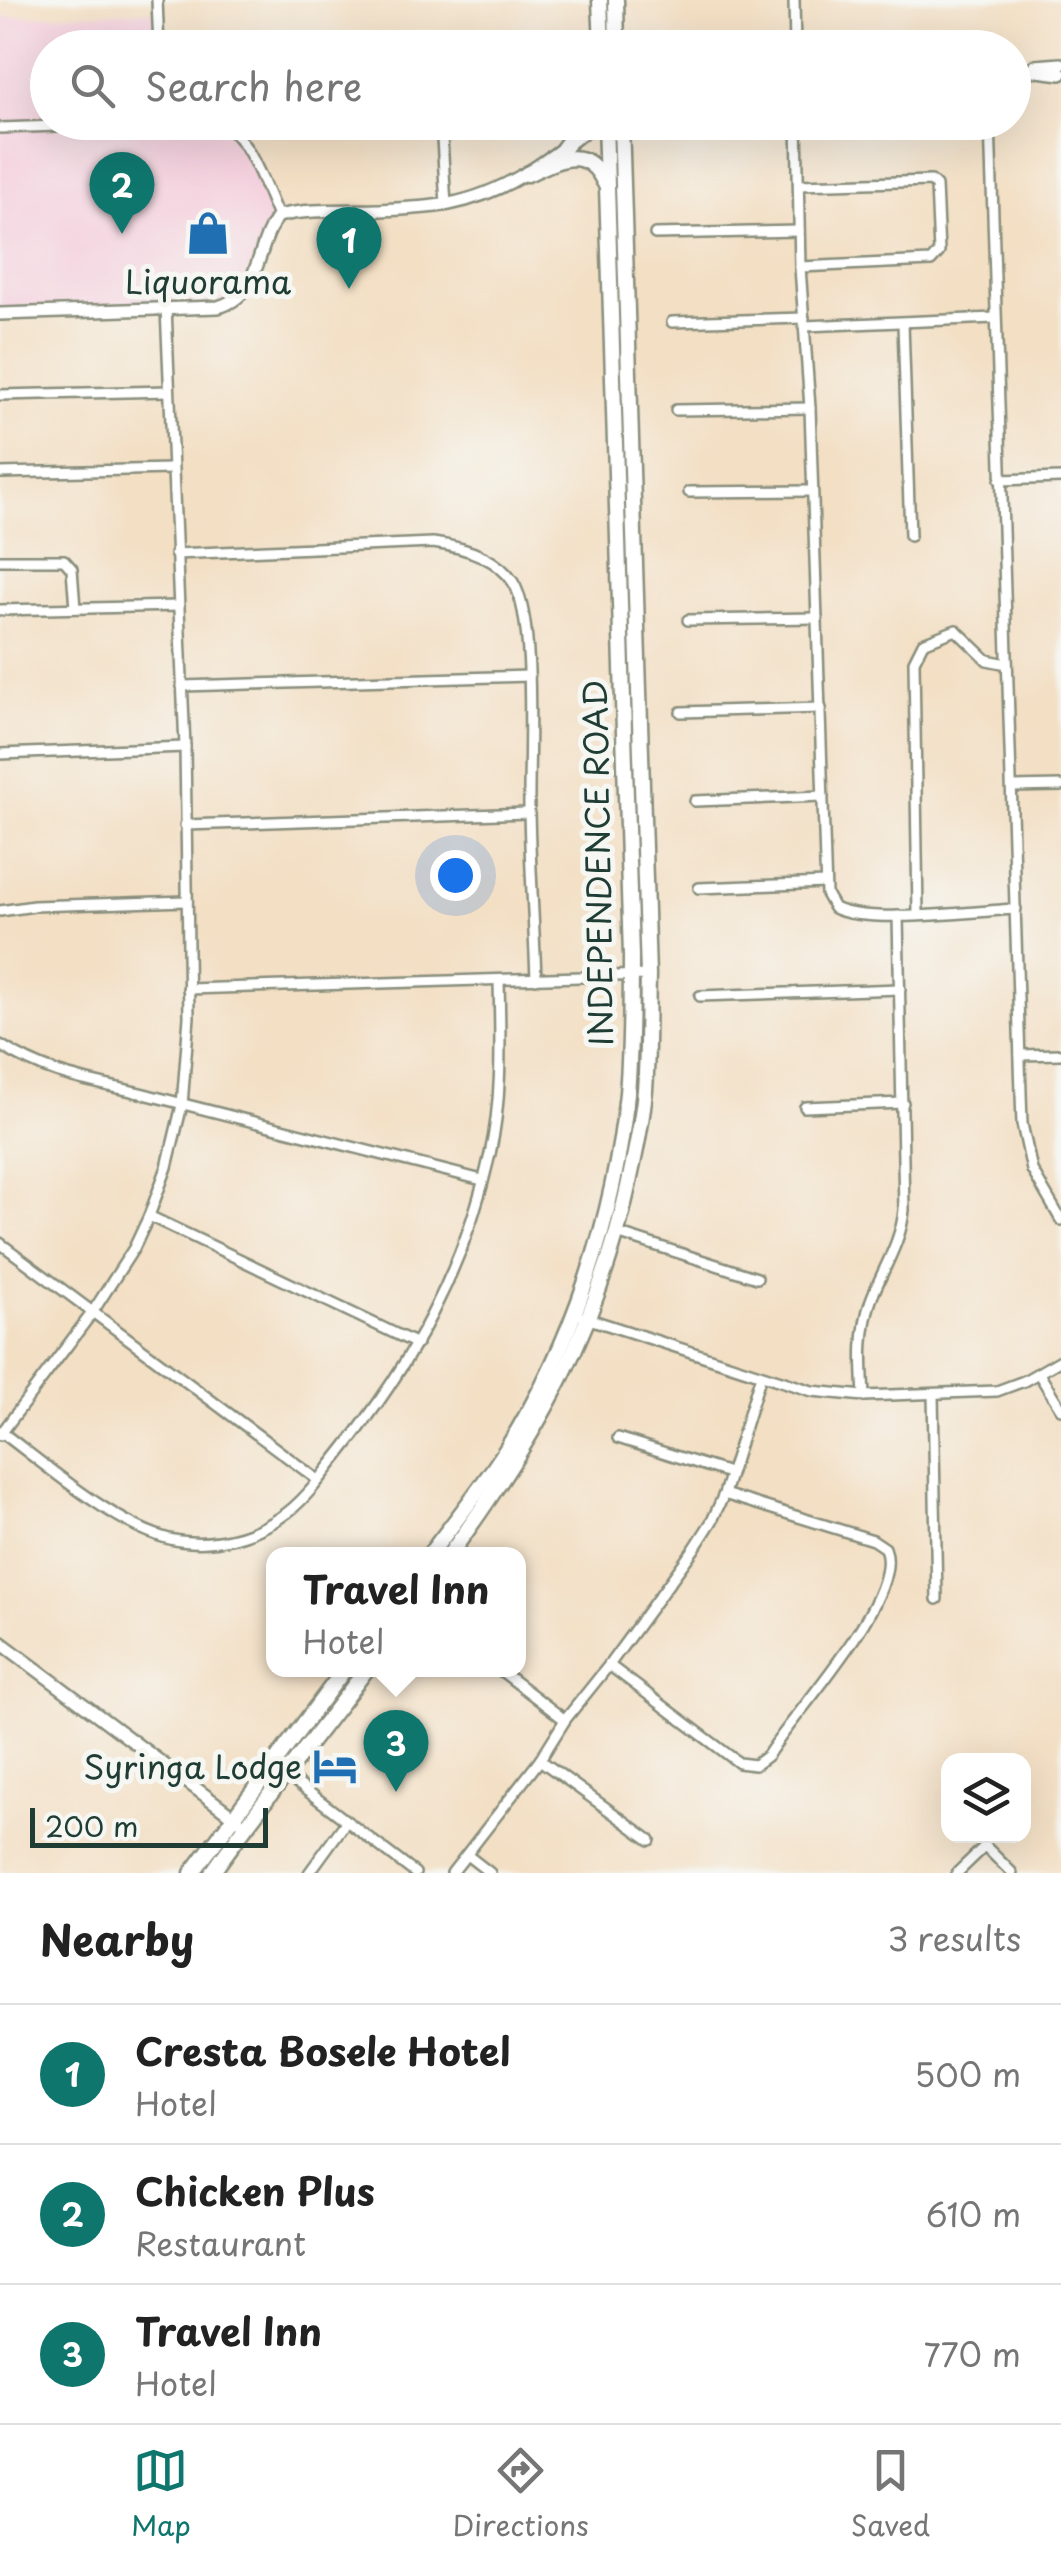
<!DOCTYPE html>
<html lang="en">
<head>
<meta charset="utf-8">
<style>
  body { margin:0; font-family:"Playpen Sans",sans-serif; background:#f2f2f2; color:#222 }
  .controls { position:absolute; right:30px; bottom:30px; display:grid; overflow:hidden; border-radius:20px; box-shadow:0 10px 40px #0002 }
  .controls button { width:90px; height:90px; display:grid; place-items:center; padding:0; border:0; border-bottom:2px solid #e0e0e0; background:#fff; color:#222; font:50px sans-serif }
  .scale { position:absolute; left:30px; bottom:25px; width:238px; box-sizing:border-box; padding-left:10px; border:5px solid #1f3d34; border-top:0; font-size:28px; line-height:35px; white-space:nowrap; color:#1f3d34; -webkit-text-stroke:8px #f6f6f2; paint-order:stroke }
  .you { position:absolute; left:455px; top:875px; width:35px; height:35px; margin:-25px; border:8px solid #fff; border-radius:50%; background:#1a73e8; box-shadow:0 0 0 15px #1a73e833 }
  .badge { display:grid; place-items:center; width:65px; height:65px; border-radius:50%; background:#0f766e; color:#fff; font-size:32px; font-weight:700 }
  .pin { position:absolute; translate:-50% -82px; filter:drop-shadow(0 2px 5px #0008) }
  .pin::after { content:''; position:absolute; top:52px; width:35px; height:30px; background:inherit; clip-path:polygon(0 0,100% 0,50% 100%) }
  .popup { position:absolute; left:266px; top:1547px; width:260px; height:130px; box-sizing:border-box; display:grid; place-content:center; border-radius:20px; background:#fff; filter:drop-shadow(0 2px 8px #0005); font-size:32px; white-space:nowrap; color:#767676 }
  .popup b { font-size:38px; color:#222 }
  .popup::after { content:''; position:absolute; left:50%; top:100%; margin-left:-20px; border:20px solid transparent; border-top-color:#fff }
  .list { margin:0; padding:0; list-style:none }
  h2 { display:flex; justify-content:space-between; align-items:center; height:130px; margin:0; padding:0 40px; font-size:42px }
  h2 small { font-size:32px; font-weight:400; color:#767676 }
  .list li { display:grid; grid-template-columns:65px 1fr auto; gap:30px; align-items:center; box-sizing:border-box; height:140px; padding:0 40px; border-top:2px solid #e0e0e0 }
  .list b { display:block; font-size:38px; white-space:nowrap }
  .list p { margin:0; font-size:32px; white-space:nowrap; color:#767676 }
  .list em { font-size:32px; font-style:normal; color:#767676 }
  .icon { flex:none; width:55px; height:55px; fill:none; stroke:currentColor; stroke-width:2; stroke-linecap:round; stroke-linejoin:round }
  .map { position:relative; flex:none; width:1061px; height:1873px; overflow:hidden }
  .search { position:absolute; background:#fff; box-shadow:0 10px 40px #0002; left:30px; right:30px; top:30px; height:110px; display:flex; align-items:center; gap:25px; box-sizing:border-box; padding:0 35px; border-radius:55px; color:#767676; font-size:38px }
  .sheet { height:550px; background:#fff }
  nav { display:flex; justify-content:space-around; align-items:center; box-sizing:border-box; height:140px; border-top:2px solid #e0e0e0; background:#fff; font-size:28px; color:#767676 }
  nav a { display:grid; justify-items:center; gap:5px }
  nav .on { color:#0f766e }
  .map>svg:first-child { display:block }
  .built { fill:#f4cfdd }
  .lines { fill:none; stroke-linecap:round; stroke-linejoin:round }
  .minor-casing { stroke:#898e7c; stroke-width:14 }
  .tertiary-casing { stroke:#898e7c; stroke-width:16 }
  .primary-casing { stroke:#898e7c; stroke-width:19 }
  .minor { stroke:#fff; stroke-width:9 }
  .tertiary { stroke:#fff; stroke-width:11 }
  .primary { stroke:#fff; stroke-width:14 }
  .labels { text-anchor:middle; dominant-baseline:central; stroke-width:10; stroke-linejoin:round; paint-order:stroke }
  .poi-label { font-size:32px; fill:#1f3d34; stroke:#f6f6f2 }
  .street-label { font-size:32px; fill:#1f3d34; stroke:#f6f6f2 }
</style>
</head>
<body>
<div class="map">
<svg width="1061" height="1873" viewBox="0 0 1061 1873">
  <rect width="100%" height="100%" fill="#f6f6f2"/>
  <filter id="ink" filterUnits="userSpaceOnUse"><feTurbulence type="fractalNoise" baseFrequency=".01" numOctaves="2"/><feDisplacementMap in="SourceGraphic" scale="20" xChannelSelector="R" yChannelSelector="G"/><feConvolveMatrix kernelMatrix="1 2 1 2 8 2 1 2 1" color-interpolation-filters="sRGB"/></filter>
  <filter id="wash" filterUnits="userSpaceOnUse"><feTurbulence type="fractalNoise" baseFrequency=".0048" numOctaves="4" result="noise"/><feDisplacementMap in="SourceGraphic" scale="40" xChannelSelector="R" yChannelSelector="G"/><feGaussianBlur stdDeviation="2.25" result="paint"/><feColorMatrix in="noise" values="0 0 0 0 0 0 0 0 0 0 0 0 0 0 0 0 0 1.4 0 .05"/><feComposite in="paint" operator="in"/></filter>
  <g filter="url(#wash)">
    <rect width="100%" height="100%" fill="#f3dfc4"/>
    <path class="built" d="M158 11 159 47 48 48V122H215L232 129 281 214 232 302 0 314V17Z"/>
  </g>
  <g filter="url(#ink)">
    <g class="lines">
      <g class="minor-casing">
        <g id="minor">
          <path d="M157 0 159 48"/>
          <path d="M794 0 795 48"/>
          <path d="M219 122C250 136 264 186 278 216"/>
          <path d="M441 122 446 205"/>
          <path d="M797 122 800 267 810 408 826 894 834 908C866 925 975 911 1016 909"/>
          <path d="M990 122 1022 1124 1032 1170 1061 1220"/>
          <path d="M0 128 173 122"/>
          <path d="M799 185 931 181 936 186 939 252 931 261 800 267"/>
          <path d="M655 234 799 231"/>
          <path d="M672 322 804 318"/>
          <path d="M903 323 910 536"/>
          <path d="M805 326 995 318"/>
          <path d="M0 395 169 391"/>
          <path d="M676 410 810 408"/>
          <path d="M0 473 171 469"/>
          <path d="M1000 480 1061 478"/>
          <path d="M689 492 812 491"/>
          <path d="M175 554 433 543C463 547 496 556 513 582 537 619 528 761 529 810 530 866 534 923 536 979"/>
          <path d="M0 560H64L72 569 75 608"/>
          <path d="M0 610 179 606"/>
          <path d="M688 620 817 618"/>
          <path d="M182 686 528 676"/>
          <path d="M681 712 821 708"/>
          <path d="M0 754 185 747"/>
          <path d="M1012 787 1061 786"/>
          <path d="M695 801 823 796"/>
          <path d="M185 825 529 813"/>
          <path d="M699 888 825 883"/>
          <path d="M0 911 34 906 187 901"/>
          <path d="M918 914 914 661 923 643 956 630 987 660 1007 664"/>
          <path d="M188 989 648 975"/>
          <path d="M700 996 900 989"/>
          <path d="M0 1045C54 1079 94 1081 152 1096 262 1125 372 1153 482 1180"/>
          <path d="M1020 1055 1061 1054"/>
          <path d="M805 1107 903 1103"/>
          <path d="M149 1216 417 1344"/>
          <path d="M617 1233 757 1278"/>
          <path d="M0 1243 318 1480"/>
          <path d="M583 1317 812 1391 864 1396 997 1391 1024 1381 1061 1360"/>
          <path d="M1039 1374 1061 1409"/>
          <path d="M933 1394 937 1599"/>
          <path d="M864 1396C862 1363 860 1332 871 1300 882 1270 901 1243 904 1210L898 916"/>
          <path d="M0 1431C46 1465 125 1534 180 1541 215 1546 252 1537 281 1517 304 1502 321 1477 338 1456 412 1364 464 1270 490 1154 503 1096 500 1038 499 980"/>
          <path d="M0 1435 92 1313 134 1248 149 1216 167 1167 182 1105 189 1017 185 747 166 308"/>
          <path d="M618 1438 729 1473"/>
          <path d="M609 1665 739 1763 755 1765 768 1755C794 1713 905 1596 885 1548L873 1540 724 1494"/>
          <path d="M500 1670 565 1720"/>
          <path d="M540 1760 650 1840"/>
          <path d="M273 1765 415 1873"/>
          <path d="M467 1855 490 1873"/>
          <path d="M309 1873 346 1822"/>
          <path d="M452 1873 540 1760 565 1720 609 1665 694 1549 712 1521 724 1494 761 1375"/>
          <path d="M957 1873 985 1846 1012 1873"/>
        </g>
      </g>
      <g class="tertiary-casing">
        <g id="tertiary">
          <path d="M1035 66 1061 64"/>
          <path d="M1014 68 1061 74"/>
          <path d="M0 314 218 307C262 295 255 246 278 216 309 208 346 211 379 210 402 209 426 208 449 204 507 193 551 158 597 122"/>
          <path d="M0 1642 238 1820"/>
        </g>
      </g>
      <g class="primary-casing">
        <g id="primary">
          <path d="M600 0 602 48"/>
          <path d="M616 0 617 48"/>
          <path d="M563 149 583 122"/>
          <path d="M527 174C556 161 586 143 604 182"/>
          <path d="M430 1554C456 1520 483 1486 506 1450 574 1342 614 1218 627 1093 631 1047 631 1001 631 956L605 122"/>
          <path d="M450 1554C537 1435 596 1333 628 1187 635 1155 642 1123 645 1090 648 1052 647 1013 648 975L621 122"/>
          <path d="M192 1873 344 1670"/>
          <path d="M212 1873C261 1803 315 1738 366 1670"/>
        </g>
      </g>
      <use href="#minor" class="minor"/>
      <use href="#tertiary" class="tertiary"/>
      <use href="#primary" class="primary"/>
    </g>
  </g>
  <defs>
    <g id="shop-bare" transform="scale(3.45)"><path d="M-5-2.5h2.3a2.7 3.5 0 0 1 5.4 0H5L5.5 6h-11ZM-1.5-2.5h3a1.5 2.3 0 0 0-3 0Z" fill="#1f6fb2" stroke="#f6f6f2" stroke-width="2.5" paint-order="stroke"/></g>
    <g id="hotel-bare" transform="scale(3.45)"><path d="M-6-4.5h1.5V1H6V5H4.5V3h-9V5H-6ZM-4 0a1.8 1.8 0 1 1 3.6 0ZM.5 0V-2.5h3Q6-2.5 6 0Z" fill="#1f6fb2" stroke="#f6f6f2" stroke-width="2.5" paint-order="stroke"/></g>
  </defs>
  <g fill-rule="evenodd">
    <use href="#shop-bare" x="208" y="233"/>
    <use href="#hotel-bare" x="335" y="1766"/>
  </g>
  <g class="labels">
    <g class="poi-label">
      <text x="208" y="281">Liquorama</text>
      <text x="302" y="1766" text-anchor="end">Syringa Lodge</text>
    </g>
    <g class="street-label">
      <text transform="translate(597 863) rotate(-91)">INDEPENDENCE ROAD</text>
    </g>
  </g>
</svg>
<div class="controls">
<button><svg class="icon" aria-label="layers" viewBox="0 0 24 24"><path d="M12 4l9 5-9 5-9-5zM3 14l9 5 9-5"/></svg></button>
</div>
<div class="scale">200 m</div>
<div class="you"></div>
<div class="pin badge" style="left:349px;top:289px">1</div>
<div class="pin badge" style="left:122px;top:234px">2</div>
<div class="pin badge" style="left:396px;top:1792px">3</div>
<div class="popup"><b>Travel Inn</b>Hotel</div>
<div class="search"><svg class="icon" aria-label="search" viewBox="0 0 24 24"><circle cx="10" cy="10" r="6"/><path d="M15 15l6 6"/></svg>Search here</div>
</div>
<section class="sheet">
<h2>Nearby<small>3 results</small></h2>
<ul class="list">
<li><span class="badge">1</span><div><b>Cresta Bosele Hotel</b><p>Hotel</p></div><em>500 m</em></li>
<li><span class="badge">2</span><div><b>Chicken Plus</b><p>Restaurant</p></div><em>610 m</em></li>
<li><span class="badge">3</span><div><b>Travel Inn</b><p>Hotel</p></div><em>770 m</em></li>
</ul>
</section>
<nav>
<a class="on"><svg class="icon" aria-label="map" viewBox="0 0 24 24"><path d="M3 6l6-2 6 2 6-2v14l-6 2-6-2-6 2zM9 4v14M15 6v14"/></svg>Map</a>
<a><svg class="icon" aria-label="directions" viewBox="0 0 24 24"><path d="M12 3l9 9-9 9-9-9zM9 14v-3h6M13 9l2 2-2 2"/></svg>Directions</a>
<a><svg class="icon" aria-label="saved" viewBox="0 0 24 24"><path d="M7 4h10v16l-5-4-5 4z"/></svg>Saved</a>
</nav>
</body>
</html>
